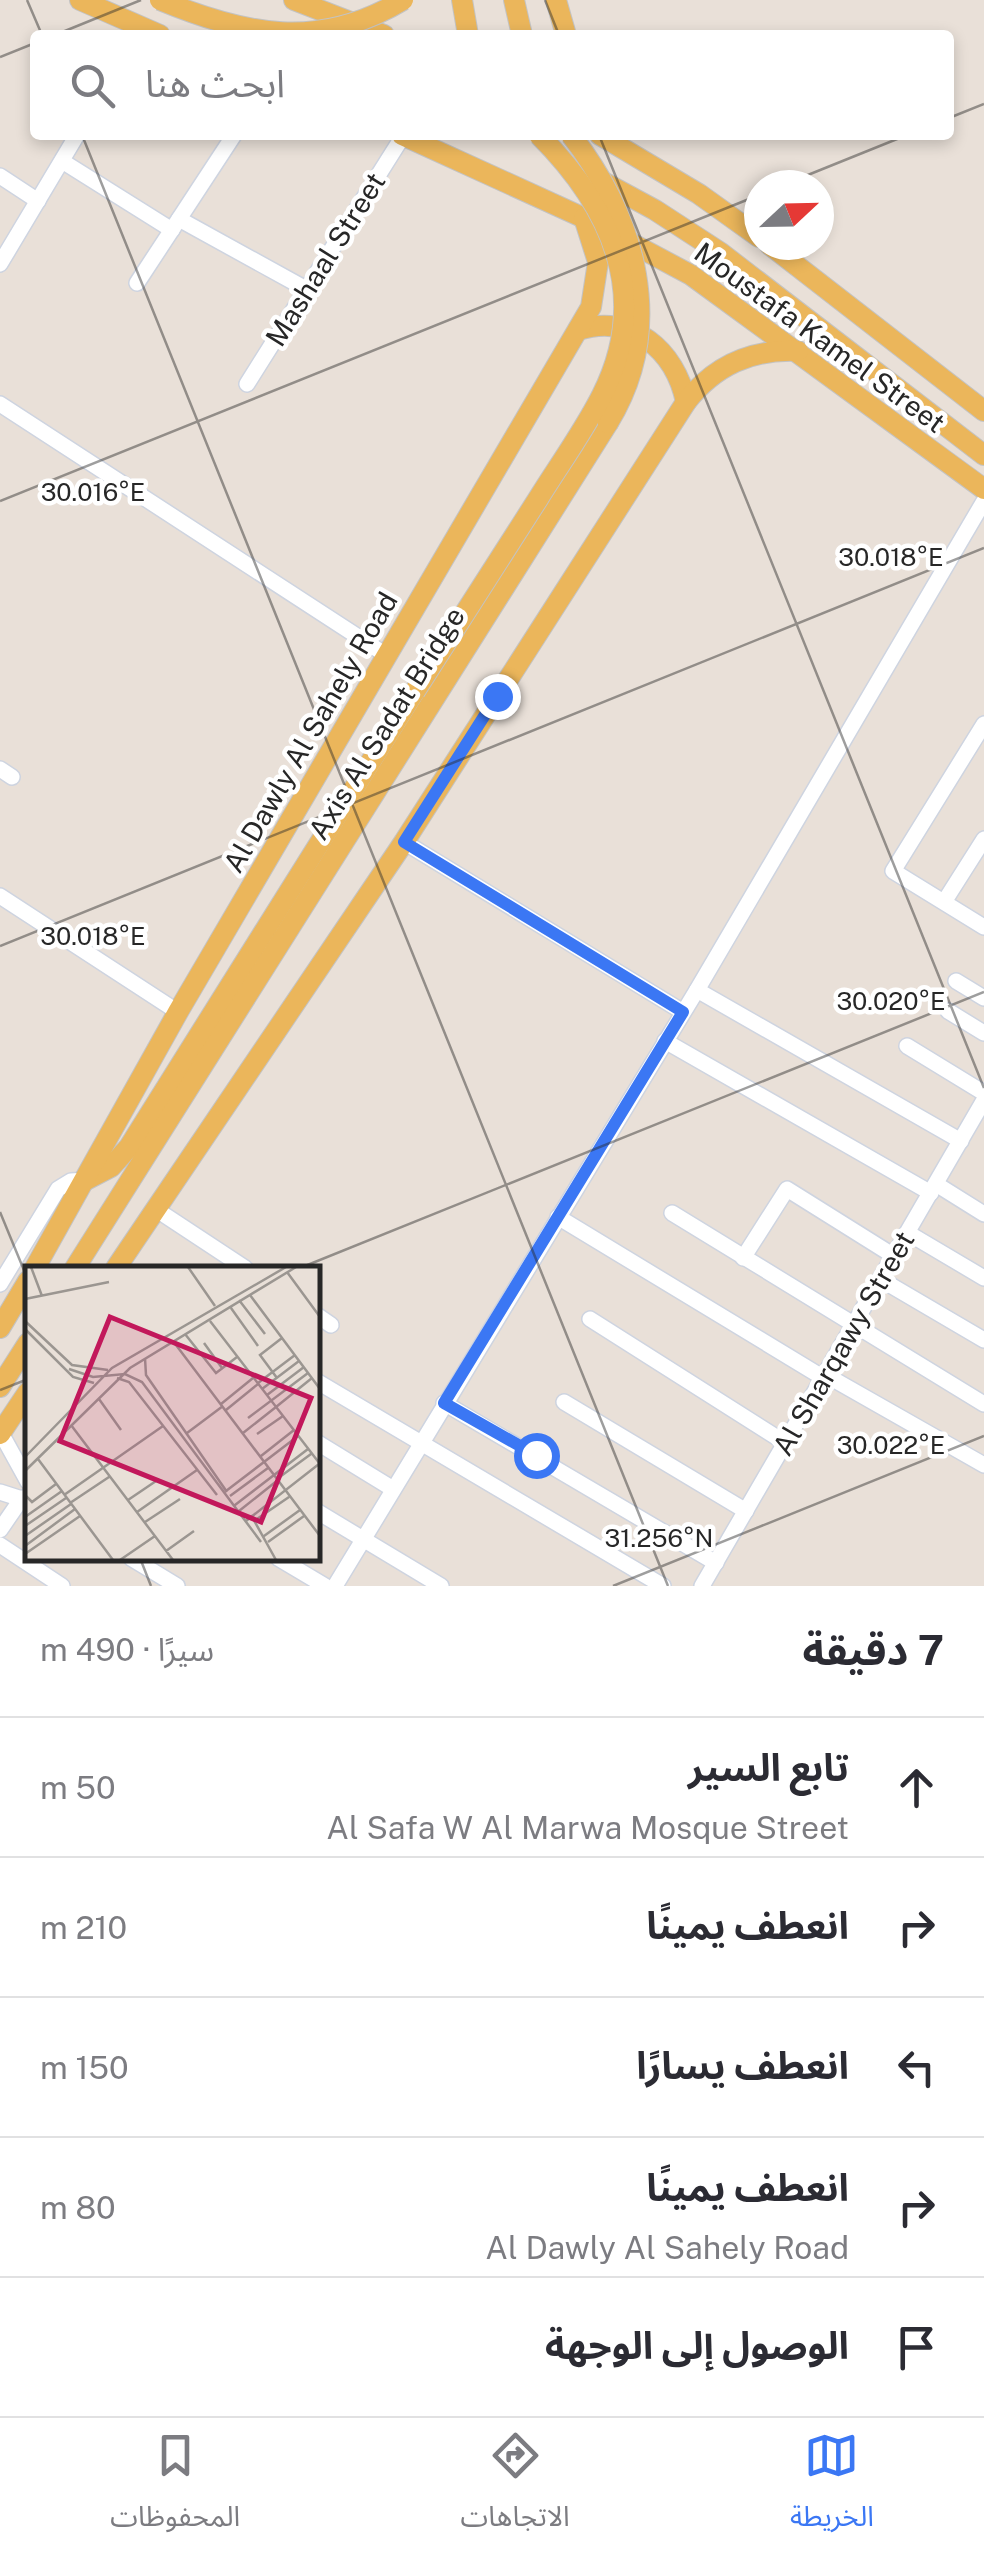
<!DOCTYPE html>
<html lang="ar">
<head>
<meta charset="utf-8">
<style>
  body { margin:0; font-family:"Public Sans","Noto Sans Arabic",sans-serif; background:#f2f2f3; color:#2b2b33; direction:rtl }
  .compass { position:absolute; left:744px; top:170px; width:90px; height:90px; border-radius:50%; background:#fff; box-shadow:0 5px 15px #0003; rotate:68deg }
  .stop { position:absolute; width:30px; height:30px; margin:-22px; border:8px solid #3b77f4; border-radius:50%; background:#fff }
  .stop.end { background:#3b77f4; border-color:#fff; box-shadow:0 2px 10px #0008 }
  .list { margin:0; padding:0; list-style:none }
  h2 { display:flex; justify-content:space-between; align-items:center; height:130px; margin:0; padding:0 40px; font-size:42px }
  h2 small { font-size:32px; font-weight:400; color:#7c7c81 }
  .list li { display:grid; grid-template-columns:65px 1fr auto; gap:30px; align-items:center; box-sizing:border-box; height:140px; padding:0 40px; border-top:2px solid #e1e1e2 }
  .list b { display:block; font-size:38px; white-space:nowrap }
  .list p { margin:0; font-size:32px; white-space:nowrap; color:#7c7c81 }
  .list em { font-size:32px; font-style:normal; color:#7c7c81 }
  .icon { flex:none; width:55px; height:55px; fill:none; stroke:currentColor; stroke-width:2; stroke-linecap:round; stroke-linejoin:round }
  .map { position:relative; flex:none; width:984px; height:1586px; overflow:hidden; direction:ltr }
  .search { position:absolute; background:#fff; box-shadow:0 5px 15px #0003; left:30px; right:30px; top:30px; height:110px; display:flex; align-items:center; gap:25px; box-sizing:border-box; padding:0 35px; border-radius:10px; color:#7c7c81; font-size:38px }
  .sheet { height:830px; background:#fff }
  nav { display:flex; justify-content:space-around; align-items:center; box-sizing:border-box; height:140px; border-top:2px solid #e1e1e2; background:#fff; font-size:28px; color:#7c7c81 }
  nav a { display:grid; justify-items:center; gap:5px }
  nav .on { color:#3b77f4 }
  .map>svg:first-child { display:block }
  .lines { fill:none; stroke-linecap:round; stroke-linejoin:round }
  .minor-casing { stroke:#ced4e0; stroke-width:18 }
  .major-casing { stroke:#c3c3c3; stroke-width:22 }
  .minor { stroke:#fff; stroke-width:15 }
  .major { stroke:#ebb65b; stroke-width:20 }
  .major-bridge-casing { stroke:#c3c3c3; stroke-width:22; stroke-linecap:butt }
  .major-bridge { stroke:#ebb65b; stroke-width:20 }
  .route { stroke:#3b77f4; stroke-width:12 }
  .ticks { fill:none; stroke:#272727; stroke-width:2.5; stroke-opacity:0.45 }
  .labels { text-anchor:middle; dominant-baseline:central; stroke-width:9; stroke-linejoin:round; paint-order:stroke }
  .street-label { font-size:28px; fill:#272727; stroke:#fff }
  .inset-road { fill:none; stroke:#9b9691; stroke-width:2.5 }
  .view { fill:#c2185b; fill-opacity:0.15; stroke:#c2185b; stroke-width:5 }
  .inset-edge { fill:none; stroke:#272727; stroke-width:5 }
  .ticks-label { font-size:25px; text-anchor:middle; fill:#272727; stroke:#fff; stroke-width:9; stroke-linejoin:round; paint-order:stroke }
</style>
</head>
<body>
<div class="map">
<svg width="984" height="1586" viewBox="0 0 984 1586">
  <rect width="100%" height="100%" fill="#e9e0d8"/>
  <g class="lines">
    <g class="minor-casing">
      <g id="minor">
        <path d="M62 161 172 230"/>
        <path d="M0 176 38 201"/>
        <path d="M179 219 306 289"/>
        <path d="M0 264 77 135"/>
        <path d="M137 283 234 135"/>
        <path d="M247 384 403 136"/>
        <path d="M0 404 386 655"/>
        <path d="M984 724 893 871 984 927"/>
        <path d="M0 769 12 777"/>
        <path d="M404 842 683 1012"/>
        <path d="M0 896 178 1012"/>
        <path d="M944 902 984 839"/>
        <path d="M956 981 984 998"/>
        <path d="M697 990 961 1141"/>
        <path d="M948 1011 984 1033"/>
        <path d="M665 1041 931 1193"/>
        <path d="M907 1046 984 1093"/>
        <path d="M936 1184 984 1214"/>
        <path d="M157 1210 245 1268"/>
        <path d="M672 1213 984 1404"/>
        <path d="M558 1217 822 1377"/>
        <path d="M908 1233 984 1278"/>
        <path d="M743 1258 787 1189 894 1256"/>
        <path d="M880 1279 984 1340"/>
        <path d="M0 1284 58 1189 71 1181 86 1180"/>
        <path d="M318 1316 331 1325"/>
        <path d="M590 1319 784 1442"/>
        <path d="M824 1374 984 1465"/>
        <path d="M318 1382 663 1586"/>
        <path d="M564 1402 746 1511"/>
        <path d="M444 1403 716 1563"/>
        <path d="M1 1433 28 1482"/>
        <path d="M318 1443 393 1489"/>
        <path d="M0 1492 28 1501"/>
        <path d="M318 1512 441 1586"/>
        <path d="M0 1530 22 1498"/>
        <path d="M0 1545 62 1586"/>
        <path d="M131 1558 177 1586"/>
        <path d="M278 1558 325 1586"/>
        <path d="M335 1586 697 990 984 501"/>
        <path d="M702 1586 984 1100"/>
      </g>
    </g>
    <g class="major-casing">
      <g id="major">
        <path d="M80 0 160 35"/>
        <path d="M294 0 384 35"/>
        <path d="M462 0 468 35"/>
        <path d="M514 0 522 35"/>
        <path d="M556 0 566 35"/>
        <path d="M402 135 584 218 691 275 984 489"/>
        <path d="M600 135 699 194 759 237"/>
        <path d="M594 177 655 210 721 253 984 455"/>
        <path d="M770 245 984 411"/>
        <path d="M578 330C632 313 675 350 686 402"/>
        <path d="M86 1180 111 1167 129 1147 415 691"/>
        <path d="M35 1268 178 1012 591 307 598 262 584 218"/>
        <path d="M75 1268 608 423"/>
        <path d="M116 1268 404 842 686 402C715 365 751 349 798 351"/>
        <path d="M0 1328 28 1281"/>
        <path d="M0 1387 28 1343"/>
        <path d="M0 1434 28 1392"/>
      </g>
    </g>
    <use href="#minor" class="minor"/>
    <use href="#major" class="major"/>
    <g class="major-bridge-casing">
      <g id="major-bridge">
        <path d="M160 0C245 35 319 51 403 0"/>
        <path d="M571 135C636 219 667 327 608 423"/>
        <path d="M415 691C456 627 497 563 538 499 559 465 584 431 602 395 652 296 611 207 539 135"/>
      </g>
    </g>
    <use href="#major-bridge" class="major-bridge"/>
  </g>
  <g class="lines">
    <path class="route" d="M497 696 404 842 683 1012 444 1403 536 1455"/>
  </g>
  <path class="ticks" d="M27 0 42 35M545 0 559 35M55 35 141 0M0 57 35 43M949 118 984 104M82 135 668 1586M599 135 984 1088M783 185 907 135M0 501 759 195M0 946 984 548M0 1212 28 1280M300 1268 984 992M0 1390 28 1379M140 1558 151 1586M613 1586 984 1436"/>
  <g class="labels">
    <g class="street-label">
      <text transform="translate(325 259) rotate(-58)">Mashaal Street</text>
      <text transform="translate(820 337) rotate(36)">Moustafa Kamel Street</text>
      <text transform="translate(386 723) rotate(-58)">Axis Al Sadat Bridge</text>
      <text transform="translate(310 732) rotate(-60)">Al Dawly Al Sahely Road</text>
      <text transform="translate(843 1343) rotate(-60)">Al Sharqawy Street</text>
    </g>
  </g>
  <g transform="translate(25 1266)">
    <rect width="295" height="295" fill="#e9e0d8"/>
    <path class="inset-road" d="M6 1 17 30M163 1 190 40M262 6 295 51M225 29 295 123M0 33 84 16M214 34 240 68M206 42 233 80M0 55 47 99 83 104M185 55 295 198M0 63 48 111 69 117M160 68 191 107 212 91M148 75 295 270M179 77 197 102M120 92 121 109 202 226M44 103 68 111 100 108 117 116 236 276M92 112 104 116 192 229M252 112 235 89 257 72M233 117 270 89M237 123 274 95M242 129 279 101M74 133 96 164M196 138 228 112M251 141 287 112M201 144 233 118M223 152 283 107M46 159 148 294M162 167 198 140M218 167 251 141M232 168 258 150M236 190 269 164M0 191 87 102 261 1M13 193 88 294M0 205 105 102 271 1M252 213 286 188M201 225 273 170M0 229 7 236 31 218M39 229 138 160M205 230 243 202M103 234 134 213M45 237 84 211M210 239 283 183M214 245 253 214M112 246 172 204M226 249 251 294M0 251 37 225M221 255 294 198M229 255 264 231M120 256 155 233M0 260 41 232M0 270 46 238M239 270 275 244M243 276 279 250M0 280 50 243M141 285 169 265M0 288 55 250M95 294 130 270"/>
    <path class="view" d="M85 51 286 132 236 256 35 175Z"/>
    <rect width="295" height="295" class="inset-edge"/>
  </g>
  <g class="ticks-label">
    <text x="93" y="501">30.016°E</text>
    <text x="891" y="566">30.018°E</text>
    <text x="93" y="945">30.018°E</text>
    <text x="891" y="1010">30.020°E</text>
    <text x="891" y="1454">30.022°E</text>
    <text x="659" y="1547">31.256°N</text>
  </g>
</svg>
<svg class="compass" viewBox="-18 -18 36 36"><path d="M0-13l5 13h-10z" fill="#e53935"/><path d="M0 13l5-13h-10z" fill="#7c7c81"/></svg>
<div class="stop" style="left:536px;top:1455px"></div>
<div class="stop end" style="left:497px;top:696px"></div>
<div class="search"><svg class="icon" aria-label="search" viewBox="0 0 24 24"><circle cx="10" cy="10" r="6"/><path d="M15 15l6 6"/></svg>ابحث هنا</div>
</div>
<section class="sheet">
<h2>7 دقيقة<small>سيرًا · 490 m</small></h2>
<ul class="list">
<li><svg class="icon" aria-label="ahead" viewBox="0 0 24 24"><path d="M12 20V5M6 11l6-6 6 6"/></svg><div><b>تابع السير</b><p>Al Safa W Al Marwa Mosque Street</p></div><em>50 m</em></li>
<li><svg class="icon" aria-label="right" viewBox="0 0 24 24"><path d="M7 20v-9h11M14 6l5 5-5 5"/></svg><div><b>انعطف يمينًا</b></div><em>210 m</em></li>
<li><svg class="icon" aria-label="left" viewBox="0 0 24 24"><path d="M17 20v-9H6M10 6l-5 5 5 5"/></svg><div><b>انعطف يسارًا</b></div><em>150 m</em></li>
<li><svg class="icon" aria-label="right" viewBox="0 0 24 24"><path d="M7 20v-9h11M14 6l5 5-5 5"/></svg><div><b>انعطف يمينًا</b><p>Al Dawly Al Sahely Road</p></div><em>80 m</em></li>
<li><svg class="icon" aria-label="arrive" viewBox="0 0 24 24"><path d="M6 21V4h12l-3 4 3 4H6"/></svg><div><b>الوصول إلى الوجهة</b></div></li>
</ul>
</section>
<nav>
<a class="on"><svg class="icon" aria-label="map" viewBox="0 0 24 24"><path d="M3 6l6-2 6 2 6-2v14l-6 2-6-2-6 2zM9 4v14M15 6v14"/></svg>الخريطة</a>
<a><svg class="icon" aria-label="directions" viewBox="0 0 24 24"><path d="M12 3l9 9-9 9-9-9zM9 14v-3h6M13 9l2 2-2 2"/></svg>الاتجاهات</a>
<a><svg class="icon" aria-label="saved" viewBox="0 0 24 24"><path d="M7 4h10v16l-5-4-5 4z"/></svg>المحفوظات</a>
</nav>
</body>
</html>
